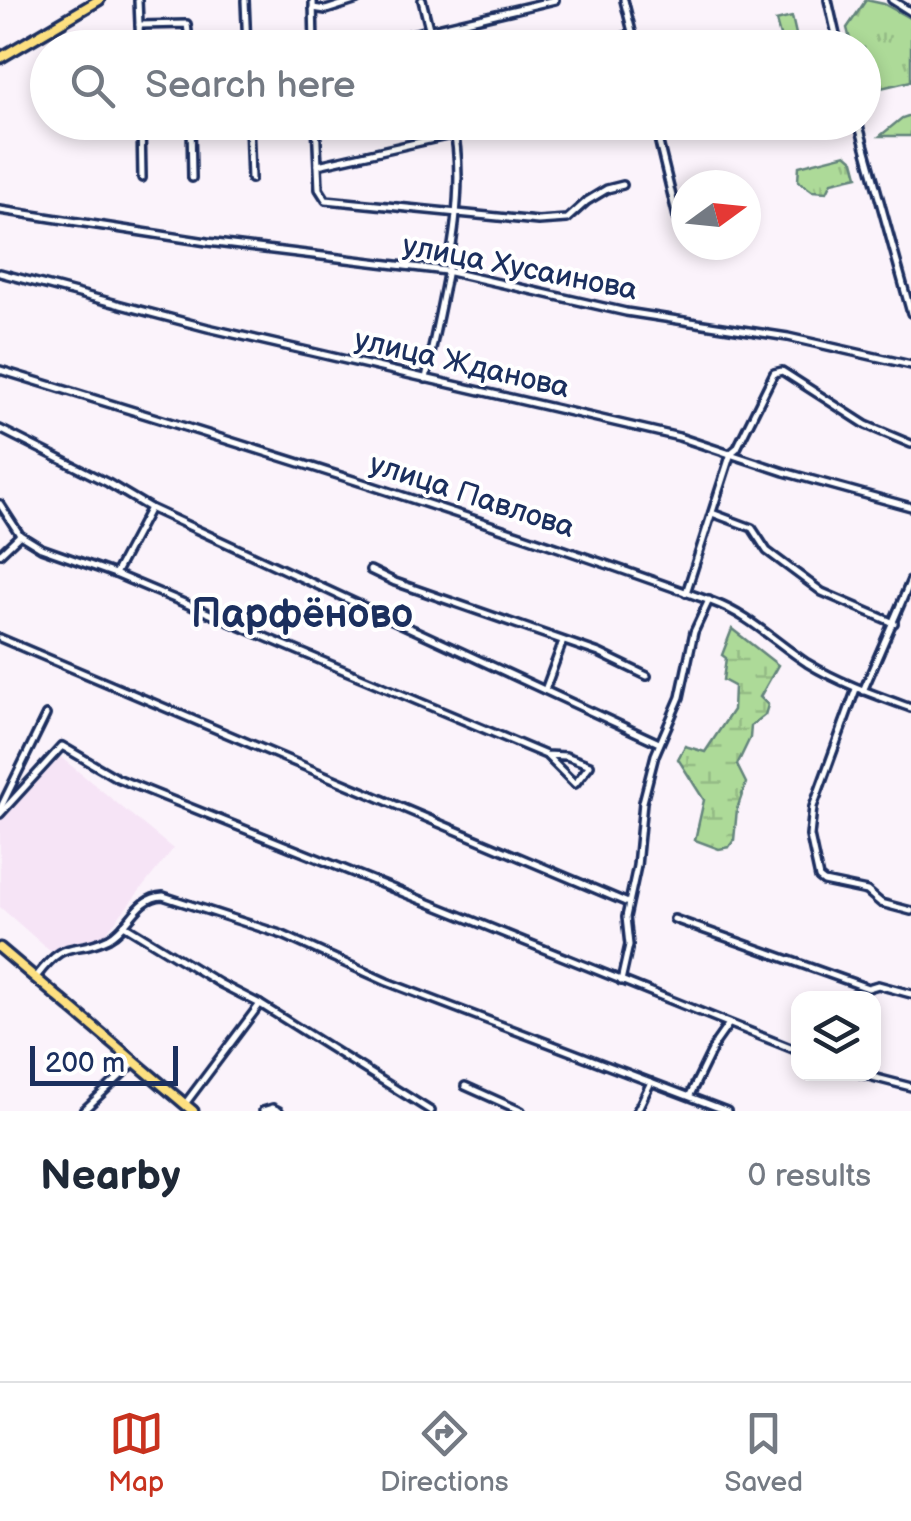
<!DOCTYPE html>
<html lang="en">
<head>
<meta charset="utf-8">
<style>
  body { margin:0; font-family:"Balsamiq Sans",sans-serif; background:#f2f2f3; color:#1f2937 }
  .controls { position:absolute; right:30px; bottom:30px; display:grid; overflow:hidden; border-radius:20px; box-shadow:0 5px 15px #0003 }
  .controls button { width:90px; height:90px; display:grid; place-items:center; padding:0; border:0; border-bottom:2px solid #e0e1e3; background:#fff; color:#1f2937; font:50px sans-serif }
  .compass { position:absolute; left:671px; top:170px; width:90px; height:90px; border-radius:50%; background:#fff; box-shadow:0 5px 15px #0003; rotate:75deg }
  .scale { position:absolute; left:30px; bottom:25px; width:148px; box-sizing:border-box; padding-left:10px; border:5px solid #1b2f5e; border-top:0; font-size:28px; line-height:35px; white-space:nowrap; color:#1b2f5e; -webkit-text-stroke:8px #fff; paint-order:stroke }
  .list { margin:0; padding:0; list-style:none }
  h2 { display:flex; justify-content:space-between; align-items:center; height:130px; margin:0; padding:0 40px; font-size:42px }
  h2 small { font-size:32px; font-weight:400; color:#747a83 }
  .icon { flex:none; width:55px; height:55px; fill:none; stroke:currentColor; stroke-width:2; stroke-linecap:round; stroke-linejoin:round }
  .map { position:relative; flex:none; width:911px; height:1111px; overflow:hidden }
  .search { position:absolute; background:#fff; box-shadow:0 5px 15px #0003; left:30px; right:30px; top:30px; height:110px; display:flex; align-items:center; gap:25px; box-sizing:border-box; padding:0 35px; border-radius:55px; color:#747a83; font-size:38px }
  .sheet { height:270px; background:#fff }
  nav { display:flex; justify-content:space-around; align-items:center; box-sizing:border-box; height:140px; border-top:2px solid #e0e1e3; background:#fff; font-size:28px; color:#747a83 }
  nav a { display:grid; justify-items:center; gap:5px }
  nav .on { color:#c8321e }
  .map>svg:first-child { display:block }
  .built { fill:#f6e4f6 }
  .grass { fill:url(#grass-tufts); stroke:#64847b; stroke-width:2.5 }
  .wetland { fill:url(#wetland-marsh); stroke:#64847b; stroke-width:2.5 }
  .pitch { fill:#adda98; stroke:#64847b; stroke-width:2.5 }
  .lines { fill:none; stroke-linecap:round; stroke-linejoin:round }
  .minor-casing { stroke:#1b2f5e; stroke-width:12 }
  .major-casing { stroke:#1b2f5e; stroke-width:15 }
  .minor { stroke:#fff; stroke-width:5 }
  .major { stroke:#fde080; stroke-width:8 }
  .labels { text-anchor:middle; dominant-baseline:central; stroke-width:8; stroke-linejoin:round; paint-order:stroke }
  .street-label { font-size:30px; fill:#1b2f5e; stroke:#fff }
  .district-label { font-size:40px; font-weight:bold; fill:#1b2f5e; stroke:#fff }
</style>
</head>
<body>
<div class="map">
<svg width="911" height="1111" viewBox="0 0 911 1111">
  <defs>
    <pattern id="grass-tufts" width="24" height="20" patternUnits="userSpaceOnUse" patternTransform="scale(2.5)"><rect width="24" height="20" fill="#adda98"/><path d="M3 7l-1-3M5 7V3M7 7l1-3M15 17l-1-3M17 17v-4M19 17l1-3" fill="none" stroke="#94bb85"/></pattern>
    <pattern id="wetland-marsh" width="20" height="14" patternUnits="userSpaceOnUse" patternTransform="scale(2.5)"><rect width="20" height="14" fill="#adda98"/><path d="M1 5h8M5 5V1M11 12h8M15 12V8" fill="none" stroke="#94bb85"/></pattern>
  </defs>
  <rect width="100%" height="100%" fill="#fbf3fb"/>
  <filter id="ink" filterUnits="userSpaceOnUse"><feTurbulence type="fractalNoise" baseFrequency=".01" numOctaves="2"/><feDisplacementMap in="SourceGraphic" scale="20" xChannelSelector="R" yChannelSelector="G"/><feConvolveMatrix kernelMatrix="1 2 1 2 8 2 1 2 1" color-interpolation-filters="sRGB"/></filter>
  <g filter="url(#ink)">
    <path class="built" d="M52 750 173 849 102 938 50 951 0 907V807Z"/>
    <g class="grass">
      <path d="M866 0 884 4 911 19V81L864 92V48L852 47 847 28Z"/>
      <path d="M911 115V136H880L902 118Z"/>
      <path d="M846 154 854 161 858 176 832 182 827 192 812 191 798 181 799 166Z"/>
    </g>
    <path class="wetland" d="M732 629 778 665 760 697 768 705 765 715 751 726 750 738 737 765 746 783 737 809 734 840 729 847 719 849 695 840 704 800 678 759 685 746 705 752 733 710 734 686 723 680 726 658 722 655Z"/>
    <path class="pitch" d="M792 17 798 43 783 47 776 21Z"/>
    <g class="lines">
      <g class="minor-casing">
        <g id="minor">
          <path d="M138 0 140 48"/>
          <path d="M245 0 247 48"/>
          <path d="M313 0 314 47"/>
          <path d="M422 0 434 48"/>
          <path d="M624 0 636 48"/>
          <path d="M828 0 839 48"/>
          <path d="M892 0 911 12"/>
          <path d="M313 8 326 10 357 0"/>
          <path d="M139 25 187 24 190 48"/>
          <path d="M314 45 369 44 555 0"/>
          <path d="M580 48 633 34"/>
          <path d="M141 122 142 178"/>
          <path d="M191 122 192 178"/>
          <path d="M249 122 251 179"/>
          <path d="M316 122 319 189 326 200 538 221 567 219 587 201 607 189 623 185"/>
          <path d="M654 122 679 225"/>
          <path d="M858 122 911 313"/>
          <path d="M318 165 509 122"/>
          <path d="M0 210 207 242 446 271 626 312 788 337 911 365"/>
          <path d="M0 273 208 328 679 437 784 472 911 507"/>
          <path d="M0 370C239 443 478 517 713 602 749 615 775 642 807 663 840 683 875 695 911 708"/>
          <path d="M426 379C440 302 471 198 452 122"/>
          <path d="M0 429 108 483 150 508 659 743"/>
          <path d="M0 504 20 535 41 548 115 574 546 755 566 756 590 765 575 784 546 755"/>
          <path d="M712 513 752 528 767 551 822 592 894 623"/>
          <path d="M0 554 19 536"/>
          <path d="M370 570 395 582 599 653 647 676"/>
          <path d="M115 574 150 508"/>
          <path d="M686 593 731 453 737 448 774 373 782 371 866 425 911 444"/>
          <path d="M0 638 628 903"/>
          <path d="M856 689 813 807 810 836 819 878 824 882 867 891 881 903 911 911"/>
          <path d="M545 690 563 641"/>
          <path d="M863 691 911 580"/>
          <path d="M0 809 46 715"/>
          <path d="M0 814 62 746 117 778 798 1051"/>
          <path d="M674 919 868 988 878 985 911 994"/>
          <path d="M124 925 219 983 260 1004 431 1111"/>
          <path d="M36 977C68 935 72 956 109 938 130 927 137 897 163 896L283 935 387 982 727 1111"/>
          <path d="M621 981 629 945 626 917 637 866 643 802 655 755 680 697 694 632 709 600"/>
          <path d="M861 1074 911 1087"/>
          <path d="M465 1086 521 1111"/>
          <path d="M690 1095 716 1042 728 1025"/>
          <path d="M185 1104 260 1004"/>
          <path d="M83 1111 134 1063"/>
          <path d="M263 1111 273 1108 279 1111"/>
          <path d="M637 1111 651 1082"/>
        </g>
      </g>
      <g class="major-casing">
        <g id="major">
          <path d="M0 58 99 0"/>
          <path d="M0 948 193 1111"/>
        </g>
      </g>
      <use href="#minor" class="minor"/>
      <use href="#major" class="major"/>
    </g>
  </g>
  <g class="labels">
    <g class="street-label">
      <text transform="translate(520 268) rotate(11)">улица Хусаинова</text>
      <text transform="translate(462 364) rotate(13)">улица Жданова</text>
      <text transform="translate(472 496) rotate(18)">улица Павлова</text>
    </g>
    <g class="district-label">
      <text x="302" y="615">Парфёново</text>
    </g>
  </g>
</svg>
<div class="controls">
<button><svg class="icon" aria-label="layers" viewBox="0 0 24 24"><path d="M12 4l9 5-9 5-9-5zM3 14l9 5 9-5"/></svg></button>
</div>
<svg class="compass" viewBox="-18 -18 36 36"><path d="M0-13l5 13h-10z" fill="#e53935"/><path d="M0 13l5-13h-10z" fill="#747a83"/></svg>
<div class="scale">200 m</div>
<div class="search"><svg class="icon" aria-label="search" viewBox="0 0 24 24"><circle cx="10" cy="10" r="6"/><path d="M15 15l6 6"/></svg>Search here</div>
</div>
<section class="sheet">
<h2>Nearby<small>0 results</small></h2>
<ul class="list">
</ul>
</section>
<nav>
<a class="on"><svg class="icon" aria-label="map" viewBox="0 0 24 24"><path d="M3 6l6-2 6 2 6-2v14l-6 2-6-2-6 2zM9 4v14M15 6v14"/></svg>Map</a>
<a><svg class="icon" aria-label="directions" viewBox="0 0 24 24"><path d="M12 3l9 9-9 9-9-9zM9 14v-3h6M13 9l2 2-2 2"/></svg>Directions</a>
<a><svg class="icon" aria-label="saved" viewBox="0 0 24 24"><path d="M7 4h10v16l-5-4-5 4z"/></svg>Saved</a>
</nav>
</body>
</html>
